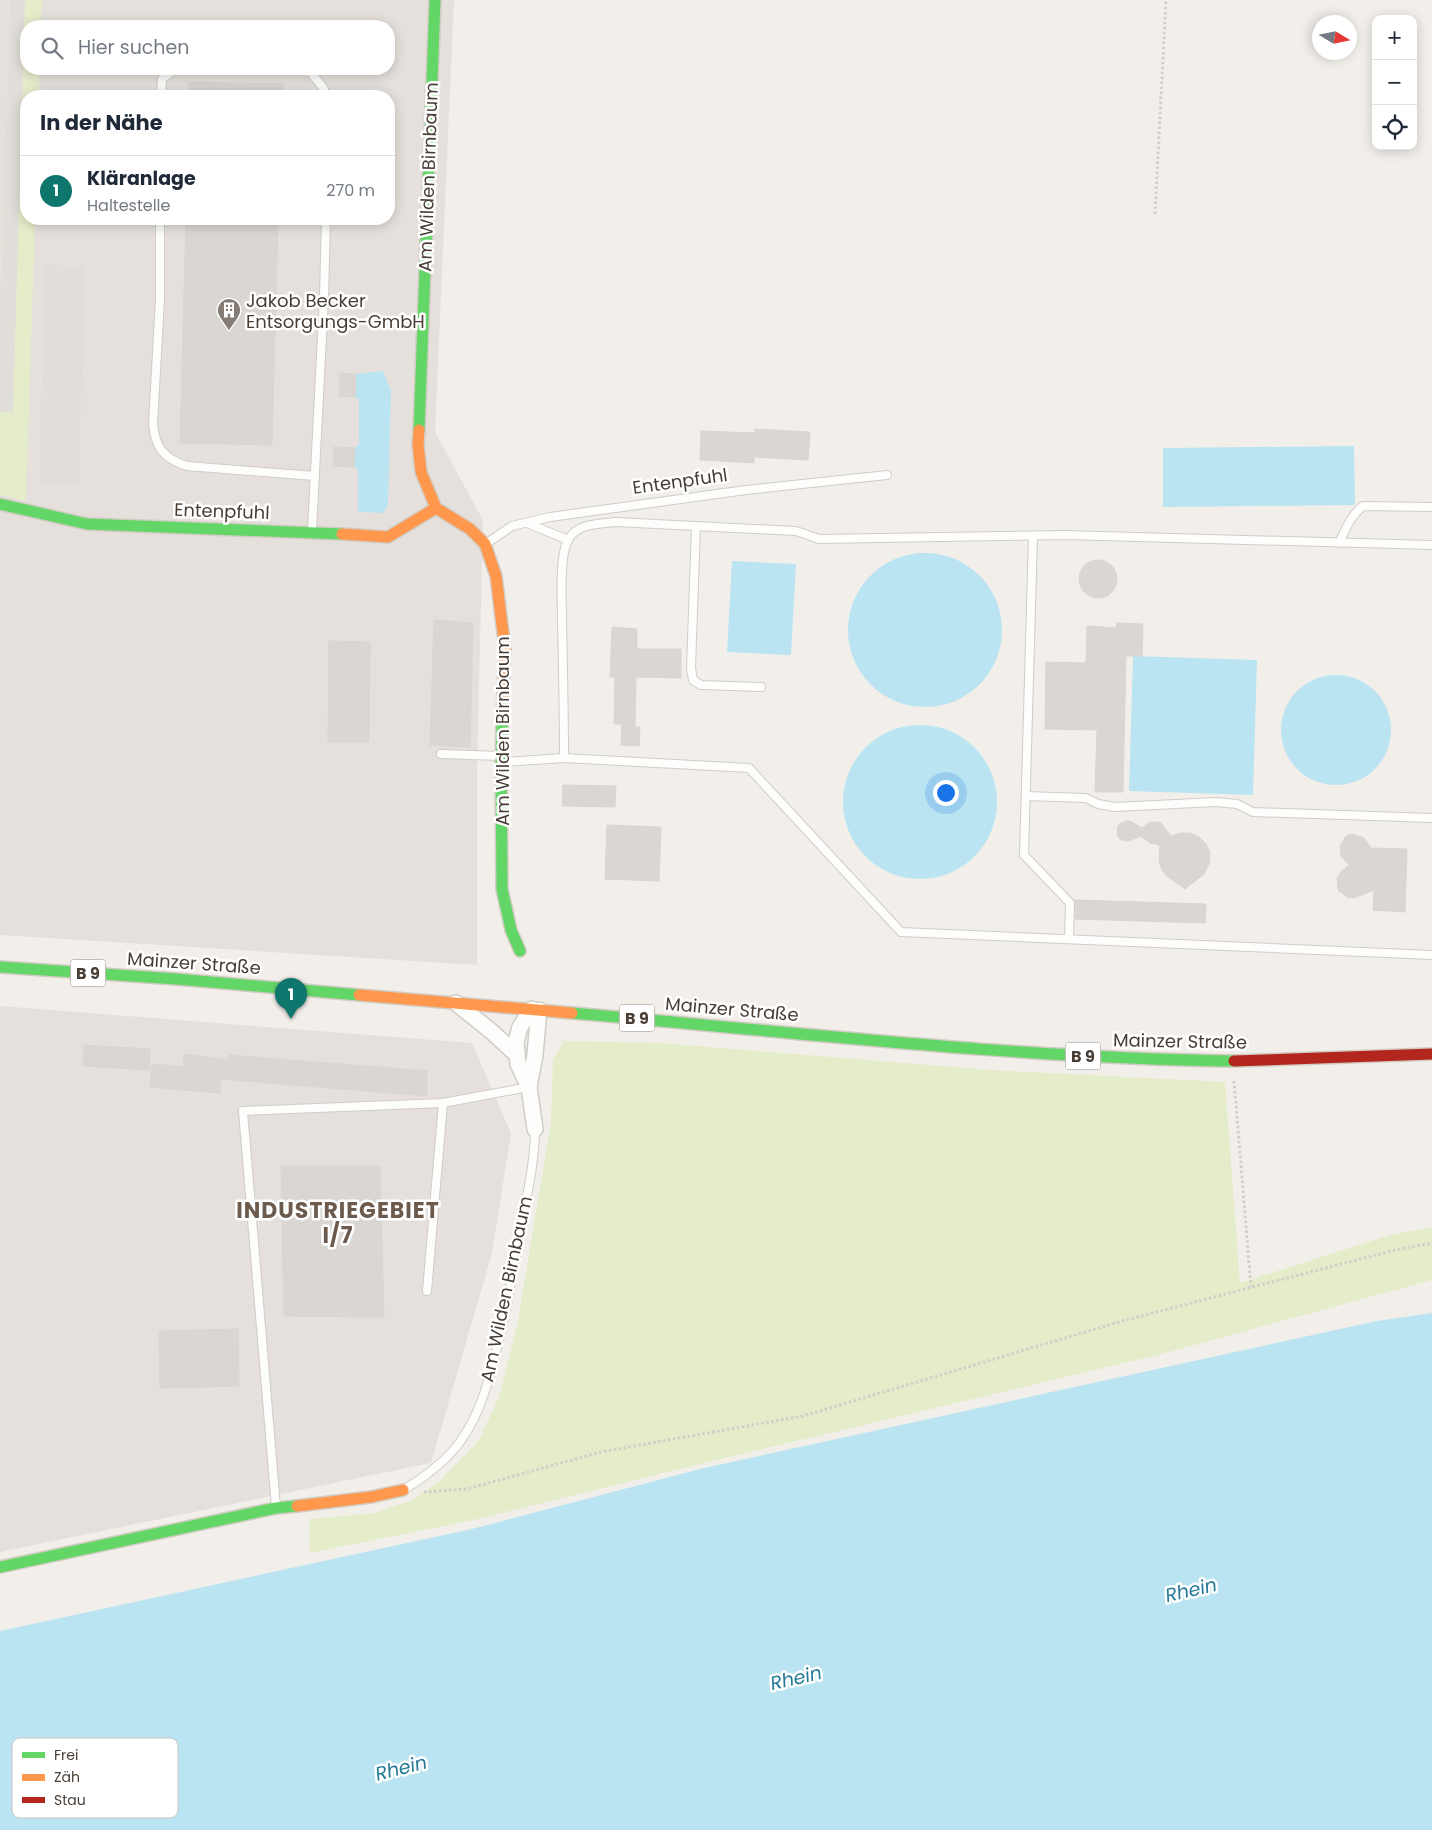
<!DOCTYPE html>
<html lang="de">
<head>
<meta charset="utf-8">
<style>
  body { margin:0; font-family:Poppins,sans-serif; background:#f2f2f3; color:#1f2937 }
  .controls { position:absolute; right:15px; top:15px; display:grid; overflow:hidden; border-radius:10px; box-shadow:0 2px 12px #0003 }
  .controls button { width:45px; height:45px; display:grid; place-items:center; padding:0; border:0; border-bottom:1px solid #e0e1e3; background:#fff; color:#1f2937; font:25px sans-serif }
  .compass { position:absolute; left:1312px; top:15px; width:45px; height:45px; border-radius:50%; background:#fff; box-shadow:0 2px 12px #0003; rotate:100deg }
  .you { position:absolute; left:945px; top:792px; width:18px; height:18px; margin:-12px; border:4px solid #fff; border-radius:50%; background:#1a73e8; box-shadow:0 0 0 8px #1a73e833 }
  .badge { display:grid; place-items:center; width:32px; height:32px; border-radius:50%; background:#0f766e; color:#fff; font-size:16px; font-weight:700 }
  .pin { position:absolute; translate:-50% -41px; filter:drop-shadow(0 1px 2px #0008) }
  .pin::after { content:''; position:absolute; top:26px; width:18px; height:15px; background:inherit; clip-path:polygon(0 0,100% 0,50% 100%) }
  .list { margin:0; padding:0; list-style:none }
  h2 { display:flex; justify-content:space-between; align-items:center; height:65px; margin:0; padding:0 20px; font-size:21px }
  h2 small { font-size:16px; font-weight:400; color:#747a83 }
  .list li { display:grid; grid-template-columns:32px 1fr auto; gap:15px; align-items:center; box-sizing:border-box; height:70px; padding:0 20px; border-top:1px solid #e0e1e3 }
  .list b { display:block; font-size:19px; white-space:nowrap }
  .list p { margin:0; font-size:16px; white-space:nowrap; color:#747a83 }
  .list em { font-size:16px; font-style:normal; color:#747a83 }
  .icon { flex:none; width:28px; height:28px; fill:none; stroke:currentColor; stroke-width:2; stroke-linecap:round; stroke-linejoin:round }
  .map { position:relative; flex:none; width:1432px; height:1830px; overflow:hidden }
  .search { position:absolute; background:#fff; box-shadow:0 2px 12px #0003; left:20px; top:20px; width:375px; height:55px; display:flex; align-items:center; gap:12px; box-sizing:border-box; padding:0 18px; border-radius:20px; color:#747a83; font-size:19px }
  .panel { position:absolute; background:#fff; box-shadow:0 2px 12px #0003; left:20px; top:90px; width:375px; height:135px; border-radius:20px }
  .map>svg:first-child { display:block }
  .industrial { fill:#e5e0dc; fill-rule:evenodd }
  .green { fill:#e5ecca }
  .parking { fill:#e1deda }
  .water { fill:#bae4f1 }
  .building { fill:#dad6d2; stroke:#dad5d1 }
  .lines { fill:none; stroke-linecap:round; stroke-linejoin:round }
  .lane-casing { stroke:#d0ccc8; stroke-width:10 }
  .street-casing { stroke:#d0ccc8; stroke-width:18 }
  .fast-casing { stroke:#d3ccc3; stroke-width:14 }
  .slow-casing { stroke:#d3ccc3; stroke-width:14 }
  .jam-casing { stroke:#d3ccc3; stroke-width:14 }
  .path { stroke:#d2ceca; stroke-width:3; stroke-dasharray:2.5 2.5; stroke-linecap:butt }
  .lane { stroke:#fdfdfc; stroke-width:8 }
  .street { stroke:#fdfdfc; stroke-width:15 }
  .fast { stroke:#63d668; stroke-width:11 }
  .slow { stroke:#ff974d; stroke-width:11 }
  .jam { stroke:#b3261e; stroke-width:11 }
  .labels { text-anchor:middle; dominant-baseline:central; stroke-width:5; stroke-linejoin:round; paint-order:stroke }
  .shield { fill:#fff; stroke:#7f7872; stroke-width:1 }
  .shield-label { font-size:16px; font-weight:bold; fill:#483e36 }
  .street-label { font-size:18px; fill:#483e36; stroke:#fff }
  .poi-label { font-size:18px; fill:#483e36; stroke:#fff; text-anchor:start }
  .water-label { font-size:19px; font-style:italic; fill:#257b97; stroke:#fff }
  .district-label { font-size:22px; font-weight:bold; letter-spacing:1px; fill:#6c5a4d; stroke:#fff }
  .key { fill:#fff; stroke:#c8c5c3; stroke-width:1 }
  .key-label { font-size:14px; fill:#483e36 }
</style>
</head>
<body>
<div class="map">
<svg width="1432" height="1830" viewBox="0 0 1432 1830">
  <rect width="100%" height="100%" fill="#f2efeb"/>
  <g class="industrial">
    <path d="M0 0H454L435 432 483 520 477 770V965L0 935ZM26 26H389V69H26ZM26 96H389V219H26Z"/>
    <path d="M0 1006 472 1043 511 1133 492 1253 431 1463 0 1552Z"/>
  </g>
  <g class="green">
    <path d="M10 0H42L41 26H26V69H40L39 96H26V219H35L26 501 0 495V322Z"/>
    <path d="M564 1041 662 1043 990 1070 1225 1082 1240 1283 1390 1235 1432 1227V1280L1158 1355 704 1463 470 1521 310 1553 309 1519 375 1513 412 1500 441 1480 479 1440 499 1397 518 1321 551 1121 553 1060Z"/>
  </g>
  <g class="parking">
    <path d="M10 0H25L13 413 0 412V322Z"/>
    <path d="M45 265 85 266 79 484 39 483Z"/>
  </g>
  <g class="water">
    <path d="M383 371 391 391 388 505 383 513 358 512V468L354 467 355 448 359 444V399L355 397 356 374Z"/>
    <path d="M1354 446 1355 505 1163 507V448Z"/>
    <circle cx="925" cy="630" r="77"/>
    <path d="M732 561 796 564 791 655 727 652Z"/>
    <path d="M1133 656 1257 660 1253 795 1129 791Z"/>
    <circle cx="1336" cy="730" r="55"/>
    <circle cx="920" cy="802" r="77"/>
    <path d="M1432 1313V1830H0V1631L472 1529 704 1468 1377 1321Z"/>
  </g>
  <g class="building">
    <path d="M189 82 283 84V96H189Z"/>
    <path d="M186 219H278L272 445 180 443Z"/>
    <path d="M340 373 356 374 355 397 339 396Z"/>
    <path d="M755 429 810 432 808 460 754 457V463L700 460 701 431 755 433Z"/>
    <path d="M334 447 355 448 354 467 333 466Z"/>
    <circle cx="1098" cy="579" r="19"/>
    <path d="M434 620 473 623 470 747 430 745Z"/>
    <path d="M1117 623 1143 624 1142 656H1126L1123 792H1095L1097 730 1045 729 1046 662 1086 663 1087 626 1116 628Z"/>
    <path d="M612 627 637 629V649H681V678L636 677 635 727H640L639 746 621 745 622 724H614L615 677H610Z"/>
    <path d="M329 641 370 642 369 742H328Z"/>
    <path d="M563 785 616 786 615 807 562 806Z"/>
    <path d="M1126 821H1130L1142 828 1150 822H1158L1161 823 1171 836 1180 833H1190L1199 837 1206 844 1210 853 1209 864 1204 874 1185 889 1167 876 1162 870 1159 861 1160 845 1150 843 1141 836 1129 841 1121 840 1118 837 1117 828 1119 824Z"/>
    <path d="M607 825 661 827 659 881 605 879Z"/>
    <path d="M1352 834 1364 838 1371 848 1407 849 1405 912 1373 910 1374 890 1354 898 1347 897 1338 890 1337 878 1340 873 1349 865 1341 856 1340 846 1346 836Z"/>
    <path d="M1075 900 1206 904 1205 923 1075 919Z"/>
    <path d="M84 1045 150 1049 149 1070 83 1066Z"/>
    <path d="M184 1054 228 1060 229 1055 427 1071V1096L221 1079 220 1093 150 1087 152 1064 183 1067Z"/>
    <path d="M281 1166H380L384 1317 284 1316Z"/>
    <path d="M238 1329 239 1386 160 1388 159 1331Z"/>
  </g>
  <g class="lines">
    <g class="lane-casing">
      <g id="lane">
        <path d="M295 69 309 70 324 89V96"/>
        <path d="M161 96 162 79 175 69"/>
        <path d="M160 219V299L153 424C155 447 164 459 187 466L315 476"/>
        <path d="M527 523 568 540"/>
        <path d="M696 526 691 668 693 680 701 685 761 687"/>
        <path d="M312 530 324 298 326 219"/>
        <path d="M1033 536 1024 855 1070 903 1069 939"/>
        <path d="M487 543 512 526 550 517 746 490 887 475"/>
        <path d="M1339 543C1346 529 1350 516 1363 506L1432 507"/>
        <path d="M441 754 500 756"/>
        <path d="M564 758C564 712 563 666 562 620 562 601 559 556 568 540 577 523 598 524 616 522L796 531 819 539 1066 535 1432 545"/>
        <path d="M503 762 564 758 749 768 901 932 1432 955"/>
        <path d="M1026 796 1086 798 1098 804 1115 807 1216 802 1237 804 1253 812 1432 818"/>
        <path d="M427 1291 443 1103"/>
        <path d="M405 1489C426 1476 448 1460 462 1439 483 1409 491 1371 500 1336 508 1300 515 1263 521 1227 527 1195 535 1161 535 1129"/>
        <path d="M276 1507 243 1111 443 1103 529 1087"/>
      </g>
    </g>
    <g class="street-casing">
      <g id="street">
        <path d="M456 1003 492 1032 516 1054"/>
        <path d="M532 1009 520 1027 516 1042 518 1064 529 1087 535 1129"/>
        <path d="M529 1087 535 1055 539 1010"/>
      </g>
    </g>
    <g class="fast-casing">
      <g id="fast">
        <path d="M419 430 435 0"/>
        <path d="M0 504 87 524 342 534"/>
        <path d="M503 693 501 762 502 889 511 930 520 951"/>
        <path d="M0 967 176 979 359 995"/>
        <path d="M572 1013C793 1032 1013 1058 1234 1061"/>
        <path d="M0 1567 276 1508 297 1506"/>
      </g>
    </g>
    <g class="slow-casing">
      <g id="slow">
        <path d="M419 430 418 444 421 472 436 508 470 529 485 544 496 576 505 649 503 693"/>
        <path d="M342 534 388 537 436 508"/>
        <path d="M359 995 572 1013"/>
        <path d="M297 1506 371 1497 403 1490"/>
      </g>
    </g>
    <g class="jam-casing">
      <path id="jam" d="M1234 1061 1432 1054"/>
    </g>
    <g class="path">
      <path d="M1155 214 1166 0"/>
      <path d="M1234 1081 1251 1287"/>
      <path d="M424 1492 467 1489 601 1452 803 1416 1122 1321 1395 1250 1432 1243"/>
    </g>
    <use href="#lane" class="lane"/>
    <use href="#street" class="street"/>
    <use href="#fast" class="fast"/>
    <use href="#slow" class="slow"/>
    <use href="#jam" class="jam"/>
  </g>
  <defs>
    <g id="building-pin" transform="scale(1.25)"><path d="M0 17L-7.5 6A9.5 9.5 0 1 1 7.5 6Z" fill="#847c75" stroke="#fff"/><path d="M-4-6H4V6H1V3H-1V6H-4ZM-2.5-4.3h1.7v1.8h-1.7ZM.8-4.3h1.7v1.8H.8ZM-2.5-1h1.7V.8h-1.7ZM.8-1h1.7V.8H.8Z" fill="#fff"/></g>
  </defs>
  <g fill-rule="evenodd">
    <use href="#building-pin" x="229" y="310"/>
  </g>
  <g class="labels">
    <g class="shield">
      <rect x="70.5" y="959.5" width="35" height="27" rx="4"/>
      <rect x="619.5" y="1004.5" width="35" height="27" rx="4"/>
      <rect x="1065.5" y="1042.5" width="35" height="27" rx="4"/>
    </g>
    <g class="shield-label">
      <text x="88" y="973">B 9</text>
      <text x="637" y="1018">B 9</text>
      <text x="1083" y="1056">B 9</text>
    </g>
    <g class="street-label">
      <text transform="translate(428 177) rotate(-88)">Am Wilden Birnbaum</text>
      <text transform="translate(680 481) rotate(-8)">Entenpfuhl</text>
      <text transform="translate(222 511) rotate(2)">Entenpfuhl</text>
      <text transform="translate(502 731) rotate(-90)">Am Wilden Birnbaum</text>
      <text transform="translate(194 963) rotate(4)">Mainzer Straße</text>
      <text transform="translate(732 1009) rotate(5)">Mainzer Straße</text>
      <text transform="translate(1180 1041) rotate(1)">Mainzer Straße</text>
      <text transform="translate(506 1289) rotate(-78)">Am Wilden Birnbaum</text>
    </g>
    <g class="poi-label">
      <text x="246" y="300">Jakob Becker<tspan x="246" dy="21">Entsorgungs-GmbH</tspan></text>
    </g>
    <g class="water-label">
      <text transform="translate(1191 1590) rotate(-13)">Rhein</text>
      <text transform="translate(796 1678) rotate(-13)">Rhein</text>
      <text transform="translate(401 1768) rotate(-14)">Rhein</text>
    </g>
    <g class="district-label">
      <text x="338" y="1210">INDUSTRIEGEBIET<tspan x="338" dy="25">I/7</tspan></text>
    </g>
  </g>
  <rect x="12" y="1738" width="166" height="80" rx="8" class="key"/>
  <rect x="22" y="1752" width="23" height="6" fill="#63d668"/>
  <rect x="22" y="1774" width="23" height="7" fill="#ff974d"/>
  <rect x="22" y="1797" width="23" height="6" fill="#b3261e"/>
  <g class="key-label">
    <text x="54" y="1760">Frei</text>
    <text x="54" y="1782">Zäh</text>
    <text x="54" y="1805">Stau</text>
  </g>
</svg>
<div class="controls">
<button>+</button>
<button>−</button>
<button><svg class="icon" aria-label="locate" viewBox="0 0 24 24"><circle cx="12" cy="12" r="6"/><path d="M12 2v4M12 18v4M2 12h4M18 12h4"/></svg></button>
</div>
<svg class="compass" viewBox="-18 -18 36 36"><path d="M0-13l5 13h-10z" fill="#e53935"/><path d="M0 13l5-13h-10z" fill="#747a83"/></svg>
<div class="you"></div>
<div class="pin badge" style="left:291px;top:1019px">1</div>
<div class="search"><svg class="icon" aria-label="search" viewBox="0 0 24 24"><circle cx="10" cy="10" r="6"/><path d="M15 15l6 6"/></svg>Hier suchen</div>
<section class="panel">
<h2>In der Nähe<small></small></h2>
<ul class="list">
<li><span class="badge">1</span><div><b>Kläranlage</b><p>Haltestelle</p></div><em>270 m</em></li>
</ul>
</section>
</div>
</body>
</html>
